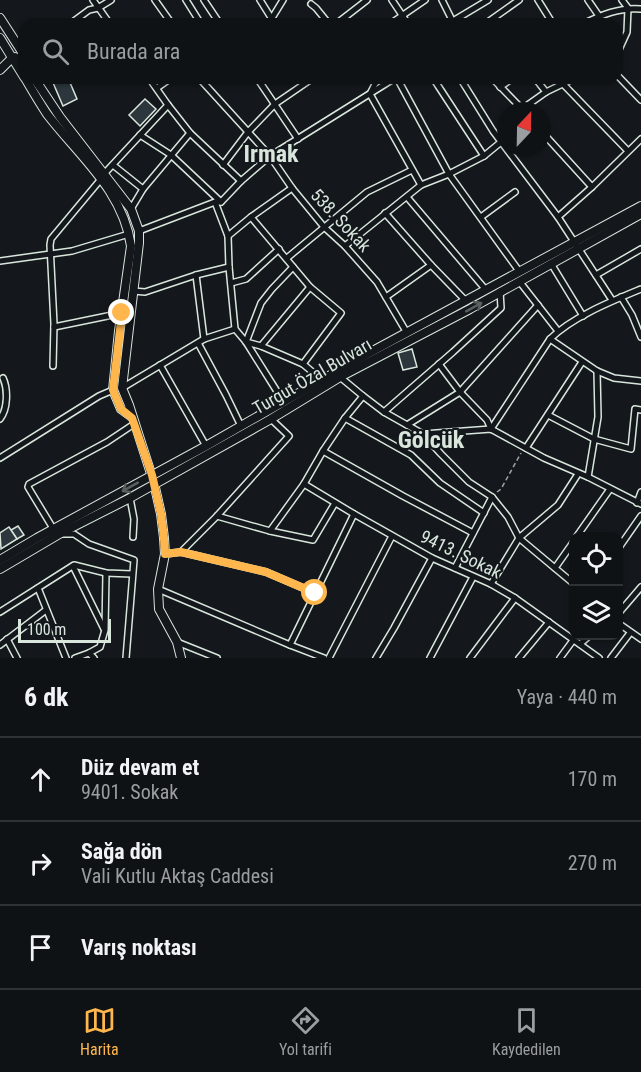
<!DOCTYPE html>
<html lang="tr">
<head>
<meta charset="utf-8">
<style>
  body { margin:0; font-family:"Roboto Condensed",sans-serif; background:#1d2022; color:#f1f3f6 }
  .controls { position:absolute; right:18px; bottom:18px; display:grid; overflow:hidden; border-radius:12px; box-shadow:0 2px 4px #0004 }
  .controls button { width:54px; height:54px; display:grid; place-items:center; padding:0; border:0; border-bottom:2px solid #2f3234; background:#0f1215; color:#f1f3f6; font:30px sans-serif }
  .compass { position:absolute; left:497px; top:102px; width:54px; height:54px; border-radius:50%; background:#0f1215; box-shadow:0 2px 4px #0004; rotate:22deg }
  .scale { position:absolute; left:18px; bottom:15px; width:93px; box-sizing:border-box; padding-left:6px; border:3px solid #d8e6dc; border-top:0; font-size:16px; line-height:21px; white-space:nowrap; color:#d8e6dc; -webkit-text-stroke:4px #14181c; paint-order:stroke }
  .stop { position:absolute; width:18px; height:18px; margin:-14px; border:4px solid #ffb74d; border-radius:50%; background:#fff }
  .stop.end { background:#ffb74d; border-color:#fff; box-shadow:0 2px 6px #0008 }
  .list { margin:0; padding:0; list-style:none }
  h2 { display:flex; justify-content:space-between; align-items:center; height:78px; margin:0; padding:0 24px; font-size:26px }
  h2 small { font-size:20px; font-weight:400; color:#9b9ea0 }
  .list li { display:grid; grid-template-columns:39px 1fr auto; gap:18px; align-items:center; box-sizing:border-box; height:84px; padding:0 24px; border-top:2px solid #2f3234 }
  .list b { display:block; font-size:22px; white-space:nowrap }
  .list p { margin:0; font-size:20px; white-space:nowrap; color:#9b9ea0 }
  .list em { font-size:20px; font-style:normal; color:#9b9ea0 }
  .icon { flex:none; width:33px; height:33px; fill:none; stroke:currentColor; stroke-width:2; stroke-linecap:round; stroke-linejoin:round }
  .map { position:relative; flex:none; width:641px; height:658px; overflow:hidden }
  .search { position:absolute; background:#0f1215; box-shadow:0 2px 4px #0004; left:18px; right:18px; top:18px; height:66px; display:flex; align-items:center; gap:15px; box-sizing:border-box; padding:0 21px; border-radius:18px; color:#9b9ea0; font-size:22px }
  .sheet { height:330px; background:#0f1215 }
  nav { display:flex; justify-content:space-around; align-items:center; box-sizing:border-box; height:84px; border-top:2px solid #2f3234; background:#0f1215; font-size:16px; color:#9b9ea0 }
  nav a { display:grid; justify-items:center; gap:3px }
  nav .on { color:#ffb74d }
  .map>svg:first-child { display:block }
  .building { fill:#2c363c; stroke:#d8e6dc; stroke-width:1.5 }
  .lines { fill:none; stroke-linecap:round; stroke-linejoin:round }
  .street-casing { stroke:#d8e6dc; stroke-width:8 }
  .secondary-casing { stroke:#d8e6dc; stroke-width:10 }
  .path { stroke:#9da8a2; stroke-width:1.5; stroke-dasharray:4.5 3; stroke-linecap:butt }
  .street { stroke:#14181c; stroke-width:5 }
  .secondary { stroke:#14181c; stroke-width:8 }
  .oneway { stroke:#59605f }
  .route { stroke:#ffb74d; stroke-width:8 }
  .labels { text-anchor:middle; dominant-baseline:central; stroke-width:4.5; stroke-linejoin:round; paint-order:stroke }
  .street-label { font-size:18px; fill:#d8e6dc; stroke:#14181c }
  .district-label { font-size:24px; font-weight:bold; fill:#d8e6dc; stroke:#14181c }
</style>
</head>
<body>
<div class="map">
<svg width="641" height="658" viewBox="0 0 641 658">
  <rect width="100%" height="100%" fill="#14181c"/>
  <g class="building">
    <path d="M51 78H68L77 99 63 106Z"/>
    <path d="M145 99 156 109 140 126 129 115Z"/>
    <path d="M412 349 417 367 403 370 398 353Z"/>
    <path d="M18 526 24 535 17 539 11 530Z"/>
    <path d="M9 527 17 539 1 549 0 533Z"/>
  </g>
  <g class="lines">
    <g class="street-casing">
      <g id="street">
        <path d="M93 0 110 24"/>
        <path d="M155 0 172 24"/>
        <path d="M186 0 201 24"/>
        <path d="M204 0 220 24"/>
        <path d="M260 0 275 24"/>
        <path d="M392 0 408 24"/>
        <path d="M442 0 453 22"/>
        <path d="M538 0 553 24"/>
        <path d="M588 0 599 16"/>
        <path d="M311 4 316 8 329 24"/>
        <path d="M272 18 283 0"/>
        <path d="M70 24 89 10 98 8 111 0"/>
        <path d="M336 24 367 0"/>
        <path d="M390 24 425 0"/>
        <path d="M448 24 488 0"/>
        <path d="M485 24 519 0"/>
        <path d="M583 24C601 15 620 7 641 9"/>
        <path d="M617 54 627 32 628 8 622 0"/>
        <path d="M617 75 641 100"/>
        <path d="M149 78 168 105 190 133 241 181"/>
        <path d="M199 78 270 156 292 188 324 227 345 246 377 282 407 333"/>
        <path d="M257 78 298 139"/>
        <path d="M380 78 375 84 370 94 421 185"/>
        <path d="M397 78 449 174 519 271"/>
        <path d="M460 78 493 131 558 217 612 300"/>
        <path d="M492 78 524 111"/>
        <path d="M535 78 546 92"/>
        <path d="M563 84 628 151"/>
        <path d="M500 87 513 78"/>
        <path d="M157 88 171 78"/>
        <path d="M522 109 546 92 575 78"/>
        <path d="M542 132 592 187"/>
        <path d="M140 135 171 155 221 202"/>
        <path d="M484 156 501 142"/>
        <path d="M113 165 143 189"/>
        <path d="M223 165 248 132 275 104 313 78"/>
        <path d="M104 174 168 105"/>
        <path d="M407 197 486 290"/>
        <path d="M215 202 228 236 229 267 235 329"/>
        <path d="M131 209 143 189 190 133"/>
        <path d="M385 213 431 265 466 301"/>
        <path d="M251 217 310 287 341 313 303 364"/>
        <path d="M481 217 515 192"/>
        <path d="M558 217 592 187 641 139"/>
        <path d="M139 231 215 202H221L241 181 270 156 395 78"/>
        <path d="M228 236 251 217 292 188"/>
        <path d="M345 246 421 185 449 174 484 156 433 78"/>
        <path d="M287 258 367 192 412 170"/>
        <path d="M0 261 72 251 129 234"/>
        <path d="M552 265 583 316"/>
        <path d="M293 267 272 289 261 303 246 342 261 346 303 364 322 380"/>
        <path d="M196 275 204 339"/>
        <path d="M596 275 641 249"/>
        <path d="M519 281 558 331"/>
        <path d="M231 283 246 279 279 249"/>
        <path d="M133 291 145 292 196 275 229 267"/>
        <path d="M386 297 431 265"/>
        <path d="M621 297 632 315 641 337"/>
        <path d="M54 327 122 313"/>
        <path d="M550 339 597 371 614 378 641 381"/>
        <path d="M198 343 226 395 241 426"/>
        <path d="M261 346 310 287"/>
        <path d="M439 364 460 392 487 420 491 429"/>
        <path d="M160 365 206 446"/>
        <path d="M53 366 54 324 50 245 51 239 101 179"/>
        <path d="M340 377 363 396 384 412 423 434 441 454 469 482 492 497 508 517 519 538 574 584"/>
        <path d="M122 388 204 339 235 329 246 342 283 401"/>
        <path d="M384 412 453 352 501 308 500 291"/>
        <path d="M548 415 594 439 631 449 635 409 641 410"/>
        <path d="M345 418 411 455 440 483 484 513"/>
        <path d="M0 419C8 409 8 389 3 378"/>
        <path d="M407 425 460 392 538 305"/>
        <path d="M491 429 550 339C572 317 612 301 641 289"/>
        <path d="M423 434 491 429 544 458 588 477 641 504"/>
        <path d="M526 448 582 362"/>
        <path d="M323 451 403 496 473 533"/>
        <path d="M0 458 99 396 113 390"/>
        <path d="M588 477 598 417 597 371"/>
        <path d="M304 484 354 514 432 558 491 584 515 598 599 658"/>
        <path d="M130 498 134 519 133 537"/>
        <path d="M637 503 641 492"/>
        <path d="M217 516 270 531 304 484 323 451 345 418 363 396"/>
        <path d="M54 530 28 487 29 484 107 442 134 424"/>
        <path d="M270 531 313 540 335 503"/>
        <path d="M63 534H74L89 544 134 560 126 658"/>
        <path d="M577 536 610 489"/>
        <path d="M618 549 641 516"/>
        <path d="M181 552 217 516 289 436 271 419"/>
        <path d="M165 554 181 552 266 572 315 593"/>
        <path d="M73 566 104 629"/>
        <path d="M455 568 492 497"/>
        <path d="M555 568 574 541"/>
        <path d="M491 584 519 538 558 505 578 474"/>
        <path d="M38 588 66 658"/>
        <path d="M158 589 290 645 324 658"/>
        <path d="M0 612 74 565 106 573 132 574"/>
        <path d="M618 614 641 587"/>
        <path d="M618 623 641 639"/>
        <path d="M7 639 17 658"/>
        <path d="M177 642 217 658"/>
        <path d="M580 644 589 636"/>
        <path d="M0 645 46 610"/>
        <path d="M290 645 354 514"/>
        <path d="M89 653 100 647 105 630 106 573"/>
        <path d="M75 658 89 653 94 658"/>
        <path d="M329 658 392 536"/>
        <path d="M376 658 394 628 432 558"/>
        <path d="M430 658 473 577"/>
        <path d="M470 658 515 598"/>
        <path d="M519 658 549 622"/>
        <path d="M560 658 574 639"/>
        <path d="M611 658 630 633"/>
      </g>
    </g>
    <g class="secondary-casing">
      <g id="secondary">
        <path d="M0 18 24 55"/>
        <path d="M0 38 24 77"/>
        <path d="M0 70 12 58 15 57"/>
        <path d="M25 78C32 90 39 102 47 114 79 156 123 190 131 246L119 331 113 390 121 409 132 417"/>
        <path d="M34 78 60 117 131 209 139 231V243L122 388 129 405 154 483 161 514 164 538 165 554 158 589 159 609 177 642 181 658"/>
        <path d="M0 560 37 538 206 446 369 353 641 206"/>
        <path d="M0 569 61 533 130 498 271 419 340 377 470 309 641 214"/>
      </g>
    </g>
    <path class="path" d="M497 492 501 489 521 453"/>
    <use href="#street" class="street"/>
    <use href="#secondary" class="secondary"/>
  </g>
  <defs><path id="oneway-shaft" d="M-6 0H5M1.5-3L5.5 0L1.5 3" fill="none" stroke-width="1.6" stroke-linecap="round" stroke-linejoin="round" transform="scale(1.5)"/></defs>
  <g class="oneway">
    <use href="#oneway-shaft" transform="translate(474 307) rotate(-29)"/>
    <use href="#oneway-shaft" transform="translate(130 487) rotate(151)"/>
  </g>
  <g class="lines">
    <path class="route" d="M122 313 113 390 121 409 132 418 152 475 161 514 164 538 165 554 181 552 266 572 315 593"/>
  </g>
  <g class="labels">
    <g class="street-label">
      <text transform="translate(341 220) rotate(47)">538. Sokak</text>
      <text transform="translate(312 376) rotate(-30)">Turgut Özal Bulvarı</text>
      <text transform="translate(461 554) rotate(26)">9413. Sokak</text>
    </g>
    <g class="district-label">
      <text x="271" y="154">Irmak</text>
      <text x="431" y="440">Gölcük</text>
    </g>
  </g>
</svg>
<div class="controls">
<button><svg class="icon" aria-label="locate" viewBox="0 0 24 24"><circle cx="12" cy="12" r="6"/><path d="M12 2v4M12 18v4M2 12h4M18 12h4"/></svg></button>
<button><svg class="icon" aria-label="layers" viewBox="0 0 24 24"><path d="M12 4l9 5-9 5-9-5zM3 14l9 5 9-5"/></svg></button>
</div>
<svg class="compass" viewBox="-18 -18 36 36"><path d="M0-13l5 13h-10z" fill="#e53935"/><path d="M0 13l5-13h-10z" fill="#9b9ea0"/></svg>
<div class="scale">100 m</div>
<div class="stop" style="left:315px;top:593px"></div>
<div class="stop end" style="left:122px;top:313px"></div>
<div class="search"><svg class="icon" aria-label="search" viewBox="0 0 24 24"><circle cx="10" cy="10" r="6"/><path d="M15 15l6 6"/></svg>Burada ara</div>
</div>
<section class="sheet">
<h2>6 dk<small>Yaya · 440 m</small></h2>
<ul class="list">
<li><svg class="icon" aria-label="ahead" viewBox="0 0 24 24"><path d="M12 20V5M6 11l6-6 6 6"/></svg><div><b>Düz devam et</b><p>9401. Sokak</p></div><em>170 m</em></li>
<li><svg class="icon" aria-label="right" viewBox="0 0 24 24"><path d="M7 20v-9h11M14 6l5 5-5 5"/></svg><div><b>Sağa dön</b><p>Vali Kutlu Aktaş Caddesi</p></div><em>270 m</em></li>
<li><svg class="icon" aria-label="arrive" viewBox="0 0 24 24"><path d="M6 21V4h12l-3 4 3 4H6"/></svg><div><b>Varış noktası</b></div></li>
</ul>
</section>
<nav>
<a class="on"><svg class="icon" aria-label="map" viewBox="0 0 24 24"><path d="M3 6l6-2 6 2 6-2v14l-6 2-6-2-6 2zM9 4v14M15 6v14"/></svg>Harita</a>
<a><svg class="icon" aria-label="directions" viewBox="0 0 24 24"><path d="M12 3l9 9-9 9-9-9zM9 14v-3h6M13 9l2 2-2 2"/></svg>Yol tarifi</a>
<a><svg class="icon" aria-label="saved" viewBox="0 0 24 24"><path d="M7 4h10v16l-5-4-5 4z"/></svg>Kaydedilen</a>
</nav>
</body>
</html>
